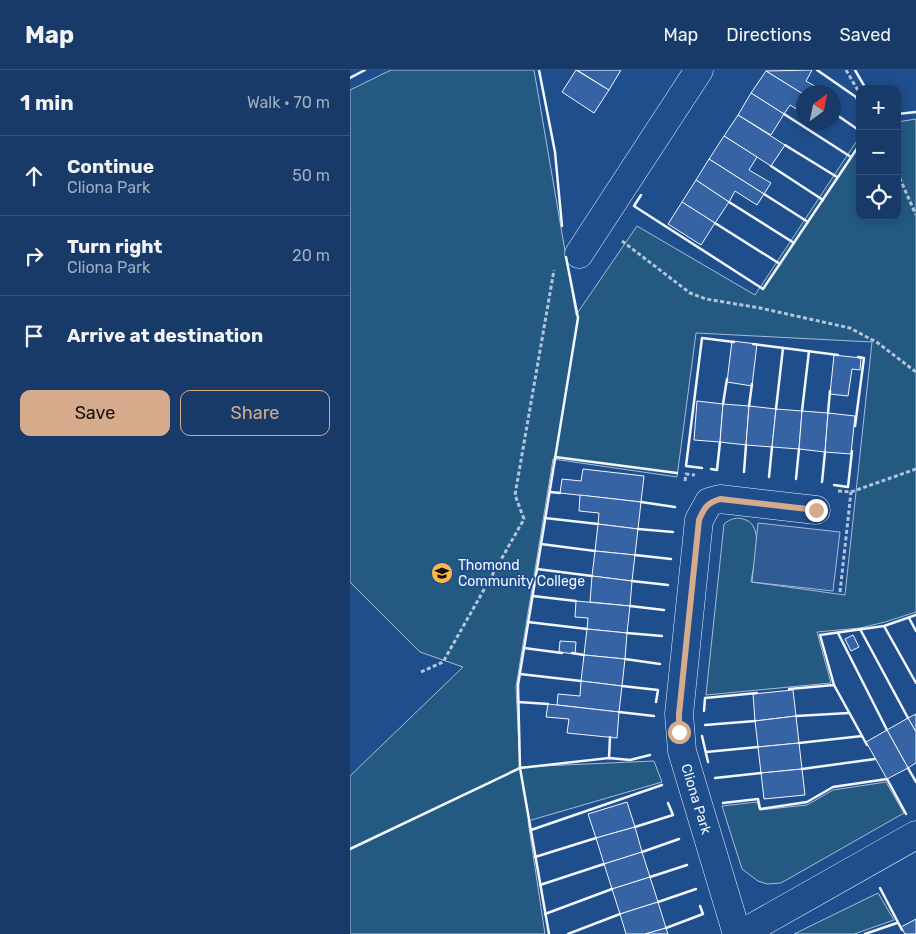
<!DOCTYPE html>
<html lang="en">
<head>
<meta charset="utf-8">
<style>
  body { margin:0; font-family:Rubik,sans-serif; background:#20416f; color:#f1f3f6 }
  .controls { position:absolute; right:15px; top:15px; display:grid; overflow:hidden; border-radius:10px; box-shadow:0 2px 12px #0003 }
  .controls button { width:45px; height:45px; display:grid; place-items:center; padding:0; border:0; border-bottom:1px solid #36547d; background:#173a69; color:#f1f3f6; font:25px sans-serif }
  .compass { position:absolute; left:446px; top:15px; width:45px; height:45px; border-radius:50%; background:#173a69; box-shadow:0 2px 12px #0003; rotate:33deg }
  .stop { position:absolute; width:15px; height:15px; margin:-11px; border:4px solid #d6ab8b; border-radius:50%; background:#fff }
  .stop.end { background:#d6ab8b; border-color:#fff; box-shadow:0 1px 5px #0008 }
  .list { margin:0; padding:0; list-style:none }
  h2 { display:flex; justify-content:space-between; align-items:center; height:65px; margin:0; padding:0 20px; font-size:21px }
  h2 small { font-size:16px; font-weight:400; color:#9eadc0 }
  .list li { display:grid; grid-template-columns:32px 1fr auto; gap:15px; align-items:center; box-sizing:border-box; height:80px; padding:0 20px; border-top:1px solid #36547d }
  .list b { display:block; font-size:19px; white-space:nowrap }
  .list p { margin:0; font-size:16px; white-space:nowrap; color:#9eadc0 }
  .list em { font-size:16px; font-style:normal; color:#9eadc0 }
  .actions { display:flex; gap:10px; padding:15px 20px }
  .actions a { flex:1; padding:11px 0; border:1px solid #d6ab8b; border-radius:10px; text-align:center; font-size:18px; color:#d6ab8b }
  .actions .main { background:#d6ab8b; color:#111 }
  .icon { flex:none; width:28px; height:28px; fill:none; stroke:currentColor; stroke-width:2; stroke-linecap:round; stroke-linejoin:round }
  .map { position:relative; flex:none; width:566px; height:864px; overflow:hidden }
  header { display:flex; align-items:center; gap:30px; box-sizing:border-box; height:70px; padding:0 25px; background:#173a69; border-bottom:1px solid #36547d }
  header strong { font-size:24px }
  nav { display:flex; gap:28px; margin-inline-start:auto; font-size:18px }
  main { display:flex }
  aside { flex:1; background:#173a69 }
  .map>svg:first-child { display:block }
  .green { fill:#245a82; stroke:#a8bbd7 }
  .parking { fill:#305b95; stroke:#a8bbd7 }
  .building { fill:#3563a3; stroke:#f2f6ff }
  .lines { fill:none; stroke-linecap:round; stroke-linejoin:round }
  .minor-casing { stroke:#f2f6ff; stroke-width:29 }
  .path { stroke:#b3c4dc; stroke-width:3; stroke-dasharray:4 2.5; stroke-linecap:butt }
  .minor { stroke:#1f4e8c; stroke-width:28 }
  .wall { stroke:#f2f6ff; stroke-width:2.5 }
  .route { stroke:#d6ab8b; stroke-width:6 }
  .labels { text-anchor:middle; dominant-baseline:central; stroke-width:4; stroke-linejoin:round; paint-order:stroke }
  .poi-label { font-size:14px; fill:#f2f6ff; stroke:#1f4e8c; text-anchor:start }
  .street-label { font-size:14px; fill:#f2f6ff; stroke:#1f4e8c }
</style>
</head>
<body>
<header>
<strong>Map</strong>
<nav><a>Map</a><a>Directions</a><a>Saved</a></nav>
</header>
<main>
<aside>
<h2>1 min<small>Walk · 70 m</small></h2>
<ul class="list">
<li><svg class="icon" aria-label="ahead" viewBox="0 0 24 24"><path d="M12 20V5M6 11l6-6 6 6"/></svg><div><b>Continue</b><p>Cliona Park</p></div><em>50 m</em></li>
<li><svg class="icon" aria-label="right" viewBox="0 0 24 24"><path d="M7 20v-9h11M14 6l5 5-5 5"/></svg><div><b>Turn right</b><p>Cliona Park</p></div><em>20 m</em></li>
<li><svg class="icon" aria-label="arrive" viewBox="0 0 24 24"><path d="M6 21V4h12l-3 4 3 4H6"/></svg><div><b>Arrive at destination</b></div></li>
</ul>
<div class="actions"><a class="main">Save</a><a>Share</a></div>
</aside>
<div class="map">
<svg width="566" height="864" viewBox="0 0 566 864">
  <rect width="100%" height="100%" fill="#1f4e8c"/>
  <g class="green">
    <path d="M41 0H184L226 245 287 156 405 225 510 66V146H547V52L566 49V542L535 552 510 558 467 562 481 613 356 625 374 454C380 449 387 446 396 450 415 457 403 496 401 512L495 525 522 272 346 263 327 407 203 389 166 617 170 697 304 691 312 712 178 751 195 864H0V706L113 597 70 582 0 512V20Z"/>
    <path d="M536 712 554 743 431 813 417 814 408 811 392 799 372 736 407 732 410 740 457 735 483 720Z"/>
    <path d="M528 823 544 850 504 864H444Z"/>
  </g>
  <path class="parking" d="M408 453 490 462 483 521 402 512Z"/>
  <g class="building">
    <path d="M226 0 259 20 244 43 212 22Z"/>
    <path d="M227 0H271L259 20Z"/>
    <path d="M462 0 456 11 475 22H453V24L416 1Z"/>
    <path d="M416 1 453 24V43L440 35 434 44 401 23Z"/>
    <path d="M401 23 434 44 421 65 388 45Z"/>
    <path d="M388 45 435 75 421 96 374 66Z"/>
    <path d="M374 66 407 87 399 100 421 113 414 124 359 89Z"/>
    <path d="M359 89 414 124 407 135 385 121 379 132 346 110Z"/>
    <path d="M346 110 379 132 365 153 332 132Z"/>
    <path d="M332 132 365 153 351 175 318 154Z"/>
    <path d="M382 271 407 274 402 316 377 312Z"/>
    <path d="M484 285 511 288 510 300 502 299 498 326 480 324Z"/>
    <path d="M347 331 373 334 370 372 344 370Z"/>
    <path d="M373 334 399 336 396 375 370 372Z"/>
    <path d="M399 336 426 339 422 377 396 375Z"/>
    <path d="M426 339 452 341 449 379 422 377Z"/>
    <path d="M452 341 478 343 475 382 449 379Z"/>
    <path d="M478 343 505 346 501 384 475 382Z"/>
    <path d="M233 399 294 406 291 432 210 423 212 409 231 411Z"/>
    <path d="M230 425 291 432 288 459 248 454 249 443 229 441Z"/>
    <path d="M248 454 288 459 285 485 245 481Z"/>
    <path d="M245 481 285 485 282 511 242 506Z"/>
    <path d="M242 506 282 511 280 536 240 532Z"/>
    <path d="M226 531 280 536 277 563 237 559 238 548 225 547Z"/>
    <path d="M237 559 277 563 275 589 234 585Z"/>
    <path d="M503 565 509 577 501 581 495 569Z"/>
    <path d="M210 571 226 572 225 584 209 582Z"/>
    <path d="M234 585 275 589 272 616 231 611Z"/>
    <path d="M231 611 272 616 269 642 207 635 208 624 230 626Z"/>
    <path d="M443 620 446 646 405 651 403 624Z"/>
    <path d="M198 634 269 642 267 668 217 663 219 649 196 647Z"/>
    <path d="M566 644V662L558 648Z"/>
    <path d="M446 646 449 673 408 677 405 651Z"/>
    <path d="M558 648 566 662V693L558 698 537 660Z"/>
    <path d="M537 660 558 698 537 709 516 672Z"/>
    <path d="M449 673 452 699 411 703 408 677Z"/>
    <path d="M452 699 455 725 414 729 411 703Z"/>
    <path d="M277 732 285 757 246 768 238 744Z"/>
    <path d="M285 757 292 782 254 794 246 768Z"/>
    <path d="M292 782 300 807 262 819 254 794Z"/>
    <path d="M300 807 308 832 270 844 262 819Z"/>
    <path d="M308 832 316 858 295 864H276L270 844Z"/>
    <path d="M566 849V864H555L551 857Z"/>
    <path d="M316 858 318 864H295Z"/>
  </g>
  <g class="lines">
    <g class="minor-casing">
      <g id="minor">
        <path d="M229 184 349 0"/>
        <path d="M387 864 332 681 329 644 349 450 359 432 370 429 466 440"/>
        <path d="M391 864 566 765"/>
      </g>
    </g>
    <g class="path">
      <path d="M496 0 510 24"/>
      <path d="M547 102 566 145"/>
      <path d="M272 171 340 223 356 229 410 238 500 258 528 273 566 302"/>
      <path d="M335 411 336 404 345 405"/>
      <path d="M488 421 501 422 566 399"/>
      <path d="M490 522 501 422"/>
      <path d="M71 602 93 592 174 449 165 425 204 200"/>
    </g>
    <use href="#minor" class="minor"/>
    <g class="wall">
      <path d="M189 0 205 82 212 156"/>
      <path d="M467 0 506 27 510 36"/>
      <path d="M505 0 516 19"/>
      <path d="M0 8 15 0"/>
      <path d="M484 43 510 61"/>
      <path d="M434 44 501 87"/>
      <path d="M547 44 566 42"/>
      <path d="M435 75 487 107"/>
      <path d="M421 96 473 130"/>
      <path d="M414 124 458 152"/>
      <path d="M291 125 284 136 413 219 510 74"/>
      <path d="M379 132 444 173"/>
      <path d="M365 153 430 194"/>
      <path d="M216 187 228 248 168 615 170 698 259 688 280 690 300 685"/>
      <path d="M403 274 488 285"/>
      <path d="M373 334 377 309"/>
      <path d="M399 336 402 314"/>
      <path d="M426 339 433 278"/>
      <path d="M452 341 459 281"/>
      <path d="M478 343 480 321"/>
      <path d="M505 356 514 288 508 287"/>
      <path d="M205 387 327 403"/>
      <path d="M352 398 336 396 352 268 384 272"/>
      <path d="M361 399 367 400 370 372"/>
      <path d="M394 402 396 375"/>
      <path d="M419 407 422 377"/>
      <path d="M446 409 449 379"/>
      <path d="M472 412 475 382"/>
      <path d="M484 415 498 417 502 381"/>
      <path d="M200 422 210 423"/>
      <path d="M291 432 325 437"/>
      <path d="M195 448 248 454"/>
      <path d="M288 459 323 462"/>
      <path d="M191 474 245 481"/>
      <path d="M285 485 321 489"/>
      <path d="M187 499 242 506"/>
      <path d="M282 511 318 515"/>
      <path d="M183 526 226 531"/>
      <path d="M280 536 314 540"/>
      <path d="M559 548 566 561"/>
      <path d="M178 552 237 559"/>
      <path d="M534 556 566 613"/>
      <path d="M510 559 558 648"/>
      <path d="M277 563 312 566"/>
      <path d="M488 563 537 660"/>
      <path d="M174 578 212 583"/>
      <path d="M222 583 234 585"/>
      <path d="M275 589 310 594"/>
      <path d="M170 604 231 611"/>
      <path d="M484 615 517 675"/>
      <path d="M272 616 308 620 306 632"/>
      <path d="M439 619 484 615 470 565 534 556 566 545"/>
      <path d="M168 632 198 634"/>
      <path d="M354 641 355 628 407 623"/>
      <path d="M269 642 304 646"/>
      <path d="M446 646 499 643"/>
      <path d="M355 655 405 651"/>
      <path d="M352 666 358 692"/>
      <path d="M449 673 512 666"/>
      <path d="M356 682 408 677"/>
      <path d="M259 688 260 667"/>
      <path d="M558 698 566 712"/>
      <path d="M452 699 525 689"/>
      <path d="M365 708 411 703"/>
      <path d="M373 733 408 729 410 739 457 732 483 717 537 709 556 744"/>
      <path d="M285 757 323 745 318 733"/>
      <path d="M181 760 312 715"/>
      <path d="M0 779 170 698 199 864"/>
      <path d="M292 782 329 769"/>
      <path d="M185 787 246 768"/>
      <path d="M300 807 337 795"/>
      <path d="M190 815 254 794"/>
      <path d="M530 818 552 860"/>
      <path d="M308 832 346 819"/>
      <path d="M195 844 262 819"/>
      <path d="M316 858 353 844 350 836"/>
      <path d="M218 864 270 844"/>
      <path d="M515 864 547 853"/>
    </g>
  </g>
  <g class="lines">
    <path class="route" d="M329 662V644L349 450C354 438 357 433 370 429L466 440"/>
  </g>
  <defs>
    <g id="school-disc" transform="scale(1.125)"><circle r="9.5" fill="#ffb74d" stroke="#1f4e8c"/><path d="M0-5L7-2L0 1L-7-2ZM-4 1L0 2.5L4 1V4Q0 6-4 4Z" fill="#111"/></g>
  </defs>
  <g fill-rule="evenodd">
    <use href="#school-disc" x="92" y="503"/>
  </g>
  <g class="labels">
    <g class="poi-label">
      <text x="108" y="495">Thomond<tspan x="108" dy="16">Community College</tspan></text>
    </g>
    <g class="street-label">
      <text transform="translate(346 729) rotate(73)">Cliona Park</text>
    </g>
  </g>
</svg>
<div class="controls">
<button>+</button>
<button>−</button>
<button><svg class="icon" aria-label="locate" viewBox="0 0 24 24"><circle cx="12" cy="12" r="6"/><path d="M12 2v4M12 18v4M2 12h4M18 12h4"/></svg></button>
</div>
<svg class="compass" viewBox="-18 -18 36 36"><path d="M0-13l5 13h-10z" fill="#e53935"/><path d="M0 13l5-13h-10z" fill="#9eadc0"/></svg>
<div class="stop" style="left:329px;top:662px"></div>
<div class="stop end" style="left:466px;top:440px"></div>
</div>
</main>
</body>
</html>
